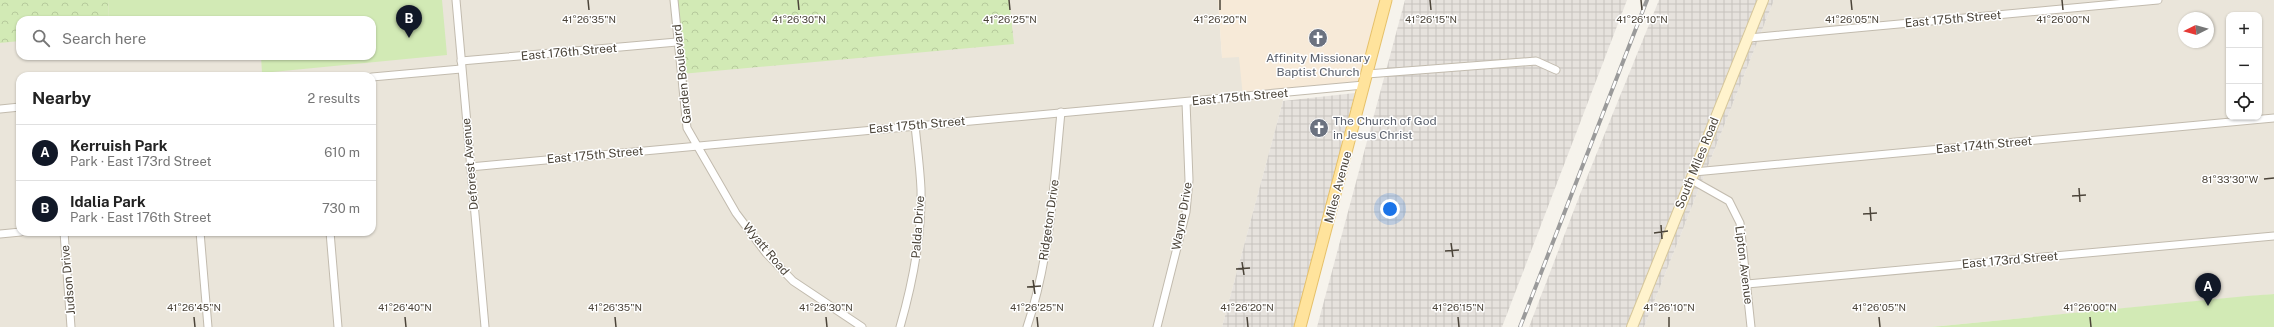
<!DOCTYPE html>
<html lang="en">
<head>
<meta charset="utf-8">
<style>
  body { margin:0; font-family:"Public Sans",sans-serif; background:#f6f6f6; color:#222 }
  .controls { position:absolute; right:12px; top:12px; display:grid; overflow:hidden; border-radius:8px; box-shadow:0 1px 3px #0004 }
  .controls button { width:36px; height:36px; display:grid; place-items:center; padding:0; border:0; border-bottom:1px solid #e0e0e0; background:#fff; color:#222; font:20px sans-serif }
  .compass { position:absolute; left:2178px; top:12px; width:36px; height:36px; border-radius:50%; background:#fff; box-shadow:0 1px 3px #0004; rotate:265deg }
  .you { position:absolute; left:1390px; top:209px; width:14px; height:14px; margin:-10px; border:3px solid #fff; border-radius:50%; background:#1a73e8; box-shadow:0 0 0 6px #1a73e833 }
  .badge { display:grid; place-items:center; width:26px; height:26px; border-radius:50%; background:#111827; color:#fff; font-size:13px; font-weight:700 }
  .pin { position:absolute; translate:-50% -33px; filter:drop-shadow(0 1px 2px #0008) }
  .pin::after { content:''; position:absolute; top:21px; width:14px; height:12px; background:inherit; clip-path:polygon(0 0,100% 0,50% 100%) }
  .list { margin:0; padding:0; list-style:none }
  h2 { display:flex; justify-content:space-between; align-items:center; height:52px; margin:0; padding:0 16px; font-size:17px }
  h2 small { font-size:13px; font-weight:400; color:#767676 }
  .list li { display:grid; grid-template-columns:26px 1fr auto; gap:12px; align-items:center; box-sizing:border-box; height:56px; padding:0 16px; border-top:1px solid #e0e0e0 }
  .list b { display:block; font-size:15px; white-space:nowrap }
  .list p { margin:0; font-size:13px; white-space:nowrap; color:#767676 }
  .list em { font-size:13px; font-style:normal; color:#767676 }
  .icon { flex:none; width:22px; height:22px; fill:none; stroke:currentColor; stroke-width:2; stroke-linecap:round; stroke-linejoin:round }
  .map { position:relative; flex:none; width:2274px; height:327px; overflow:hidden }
  .search { position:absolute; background:#fff; box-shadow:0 1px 3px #0004; left:16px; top:16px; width:360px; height:44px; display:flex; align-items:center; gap:10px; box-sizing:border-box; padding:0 14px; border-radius:12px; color:#767676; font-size:15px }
  .panel { position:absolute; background:#fff; box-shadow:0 1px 3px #0004; left:16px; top:72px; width:360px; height:164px; border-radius:12px }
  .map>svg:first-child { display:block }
  .residential { fill:#eae5da; fill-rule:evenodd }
  .commercial { fill:#f7ead8 }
  .industrial { fill:url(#industrial-grid) }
  .forest { fill:url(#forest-crowns) }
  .park { fill:#d2eab5 }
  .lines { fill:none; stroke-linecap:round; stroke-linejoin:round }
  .street-casing { stroke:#c2bbae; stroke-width:9 }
  .secondary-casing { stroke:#d6c79b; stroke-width:12 }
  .primary-casing { stroke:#e6c16a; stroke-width:13 }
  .street { stroke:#fff; stroke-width:7 }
  .secondary { stroke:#fff3cd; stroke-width:10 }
  .primary { stroke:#ffe39c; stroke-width:11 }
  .rail-casing { stroke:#9a9a9a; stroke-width:4 }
  .rail { stroke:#fff; stroke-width:2.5; stroke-dasharray:8; stroke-linecap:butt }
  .ticks { fill:none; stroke:#4b4439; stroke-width:1.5 }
  .labels { text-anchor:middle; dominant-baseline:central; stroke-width:3; stroke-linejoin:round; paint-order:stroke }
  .street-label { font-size:12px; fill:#4b4439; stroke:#fff }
  .worship-label { font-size:12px; fill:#5b616d; stroke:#fff }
  .ticks-label { font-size:10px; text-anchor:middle; fill:#4b4439; stroke:#fff; stroke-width:3; stroke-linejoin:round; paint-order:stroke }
</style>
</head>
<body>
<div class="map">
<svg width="2274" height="327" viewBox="0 0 2274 327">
  <defs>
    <pattern id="industrial-grid" width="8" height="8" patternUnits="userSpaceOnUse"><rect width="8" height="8" fill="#e6e2dd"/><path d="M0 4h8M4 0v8" fill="none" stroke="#c7c3be"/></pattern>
    <pattern id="forest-crowns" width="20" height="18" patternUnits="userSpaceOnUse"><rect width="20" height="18" fill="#d2eab5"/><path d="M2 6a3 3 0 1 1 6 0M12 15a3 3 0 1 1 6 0" fill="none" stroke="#b6ca9c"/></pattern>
  </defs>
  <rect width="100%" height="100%" fill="#f6f3ec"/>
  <g class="residential">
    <path d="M0 0H1218L1222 57H1239L1281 86 1283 101 1222 327H0ZM20 20H372V56H20ZM20 76H372V232H20Z"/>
    <path d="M1774 0H2274V294L1931 327H1644ZM2229 15H2259V117H2229ZM2184 18H2208V42H2184Z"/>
  </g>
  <path class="commercial" d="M1218 0H1386L1364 85 1243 97 1239 57 1222 58Z"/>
  <g class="industrial">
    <path d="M1405 0H1627L1502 327H1317Z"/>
    <path d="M1659 0H1774L1644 327H1529L1579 197Z"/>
    <path d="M1355 93 1296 327H1222L1283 101Z"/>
  </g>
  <g class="forest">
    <path d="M0 0H108L109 20H20V41L0 43Z"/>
    <path d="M674 0H1009L1014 44 681 74Z"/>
  </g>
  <g class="park">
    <path d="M108 0H442L447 55 262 73 261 56H372V20H258L251 18 109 20Z"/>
    <path d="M2274 294V327H1931L2247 296Z"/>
  </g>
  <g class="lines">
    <g class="street-casing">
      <g id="street">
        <path d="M456 0 485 327"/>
        <path d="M674 0 687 128 736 213 766 253 793 281 862 327"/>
        <path d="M1749 38 2158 0"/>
        <path d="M461 61 677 42"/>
        <path d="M1367 74 1536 61 1556 70"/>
        <path d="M372 77 461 69"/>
        <path d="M0 109 20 107"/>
        <path d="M470 167 1364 85"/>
        <path d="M1694 172 2274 118"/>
        <path d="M1690 179 1729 201 1740 223 1751 327"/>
        <path d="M64 232 71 327"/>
        <path d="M200 232 208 327"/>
        <path d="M330 232 338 327"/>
        <path d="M0 234 21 232"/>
        <path d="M1747 284 2274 236"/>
        <path d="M900 327C913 282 922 236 921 189 920 167 917 146 915 125"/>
        <path d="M1027 327C1050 259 1054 184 1061 112"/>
        <path d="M1157 327 1186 212 1189 180 1186 102"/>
      </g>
    </g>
    <g class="secondary-casing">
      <path id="secondary" d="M1632 327 1763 0"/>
    </g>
    <g class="primary-casing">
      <path id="primary" d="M1300 327 1386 0"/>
    </g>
    <use href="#street" class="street"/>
    <use href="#secondary" class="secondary"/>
    <use href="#primary" class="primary"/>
    <g class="rail-casing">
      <path id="rail" d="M1520 327 1647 0"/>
    </g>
    <use href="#rail" class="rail"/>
  </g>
  <path class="ticks" d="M588 0 589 10M798 0 799 10M1009 0 1010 10M1220 0V10M1430 0 1431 10M1641 0 1642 10M1851 0 1852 10M2062 0 2063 10M2264 179 2274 178M2079 188 2080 202M2072 196 2086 195M1870 207 1871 221M1863 214 1877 213M1661 225 1662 239M1654 233 1668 231M1451 243 1453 257M1445 251 1459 250M1242 262 1244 275M1236 269 1250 268M1033 280 1035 294M1027 287 1041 286M194 317 195 327M405 317 406 327M615 317 616 327M826 317 827 327M1037 317 1038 327M1247 317 1248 327M1458 317 1459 327M1669 317V327M1879 317 1880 327M2090 317 2091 327"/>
  <defs>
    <g id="church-disc" transform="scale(1)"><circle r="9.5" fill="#6b7280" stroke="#fff"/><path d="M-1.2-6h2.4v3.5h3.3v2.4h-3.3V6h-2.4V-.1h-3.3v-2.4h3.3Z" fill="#fff"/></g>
  </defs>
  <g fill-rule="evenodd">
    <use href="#church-disc" x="1318" y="38"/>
    <use href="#church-disc" x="1319" y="128"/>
  </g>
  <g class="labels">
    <g class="street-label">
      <text transform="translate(1953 19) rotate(-5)">East 175th Street</text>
      <text transform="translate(569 52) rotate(-5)">East 176th Street</text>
      <text transform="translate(682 74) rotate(-96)">Garden Boulevard</text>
      <text transform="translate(1240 97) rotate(-5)">East 175th Street</text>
      <text transform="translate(917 125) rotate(-5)">East 175th Street</text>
      <text transform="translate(1984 145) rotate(-5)">East 174th Street</text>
      <text transform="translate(595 155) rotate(-5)">East 175th Street</text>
      <text transform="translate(1697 163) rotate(-68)">South Miles Road</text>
      <text transform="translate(470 164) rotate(-95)">Deforest Avenue</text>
      <text transform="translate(1338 187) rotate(-75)">Miles Avenue</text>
      <text transform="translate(1182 216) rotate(-80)">Wayne Drive</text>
      <text transform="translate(1049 220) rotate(-82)">Ridgeton Drive</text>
      <text transform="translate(918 227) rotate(-86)">Palda Drive</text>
      <text transform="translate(766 249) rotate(50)">Wyatt Road</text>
      <text transform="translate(2010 260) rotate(-5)">East 173rd Street</text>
      <text transform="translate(1744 265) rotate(83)">Lipton Avenue</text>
      <text transform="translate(68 280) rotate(-95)">Judson Drive</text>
    </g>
    <g class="worship-label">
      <text x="1318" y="58">Affinity Missionary<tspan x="1318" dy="14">Baptist Church</tspan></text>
      <text x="1333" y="121" text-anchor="start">The Church of God<tspan x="1333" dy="14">in Jesus Christ</tspan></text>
    </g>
  </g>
  <g class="ticks-label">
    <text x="589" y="23">41°26'35"N</text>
    <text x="799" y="23">41°26'30"N</text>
    <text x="1010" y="23">41°26'25"N</text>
    <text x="1220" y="23">41°26'20"N</text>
    <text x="1431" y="23">41°26'15"N</text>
    <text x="1642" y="23">41°26'10"N</text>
    <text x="1852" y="23">41°26'05"N</text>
    <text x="2063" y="23">41°26'00"N</text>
    <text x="2230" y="183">81°33'30"W</text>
    <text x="194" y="311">41°26'45"N</text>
    <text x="405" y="311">41°26'40"N</text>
    <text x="615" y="311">41°26'35"N</text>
    <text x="826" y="311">41°26'30"N</text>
    <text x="1037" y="311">41°26'25"N</text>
    <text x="1247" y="311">41°26'20"N</text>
    <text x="1458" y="311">41°26'15"N</text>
    <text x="1669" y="311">41°26'10"N</text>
    <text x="1879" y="311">41°26'05"N</text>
    <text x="2090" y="311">41°26'00"N</text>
  </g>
</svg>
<div class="controls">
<button>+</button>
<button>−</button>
<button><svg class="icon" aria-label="locate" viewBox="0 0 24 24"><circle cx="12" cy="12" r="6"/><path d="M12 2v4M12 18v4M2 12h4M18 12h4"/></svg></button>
</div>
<svg class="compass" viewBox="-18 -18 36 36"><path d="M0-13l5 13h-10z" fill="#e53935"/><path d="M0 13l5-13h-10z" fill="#767676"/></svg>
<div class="you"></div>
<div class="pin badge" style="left:2208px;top:306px">A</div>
<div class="pin badge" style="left:409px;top:38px">B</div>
<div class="search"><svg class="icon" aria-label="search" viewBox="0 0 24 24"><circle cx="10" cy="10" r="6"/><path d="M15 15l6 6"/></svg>Search here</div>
<section class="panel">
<h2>Nearby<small>2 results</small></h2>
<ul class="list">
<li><span class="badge">A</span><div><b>Kerruish Park</b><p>Park · East 173rd Street</p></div><em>610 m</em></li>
<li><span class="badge">B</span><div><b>Idalia Park</b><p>Park · East 176th Street</p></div><em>730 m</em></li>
</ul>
</section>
</div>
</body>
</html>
